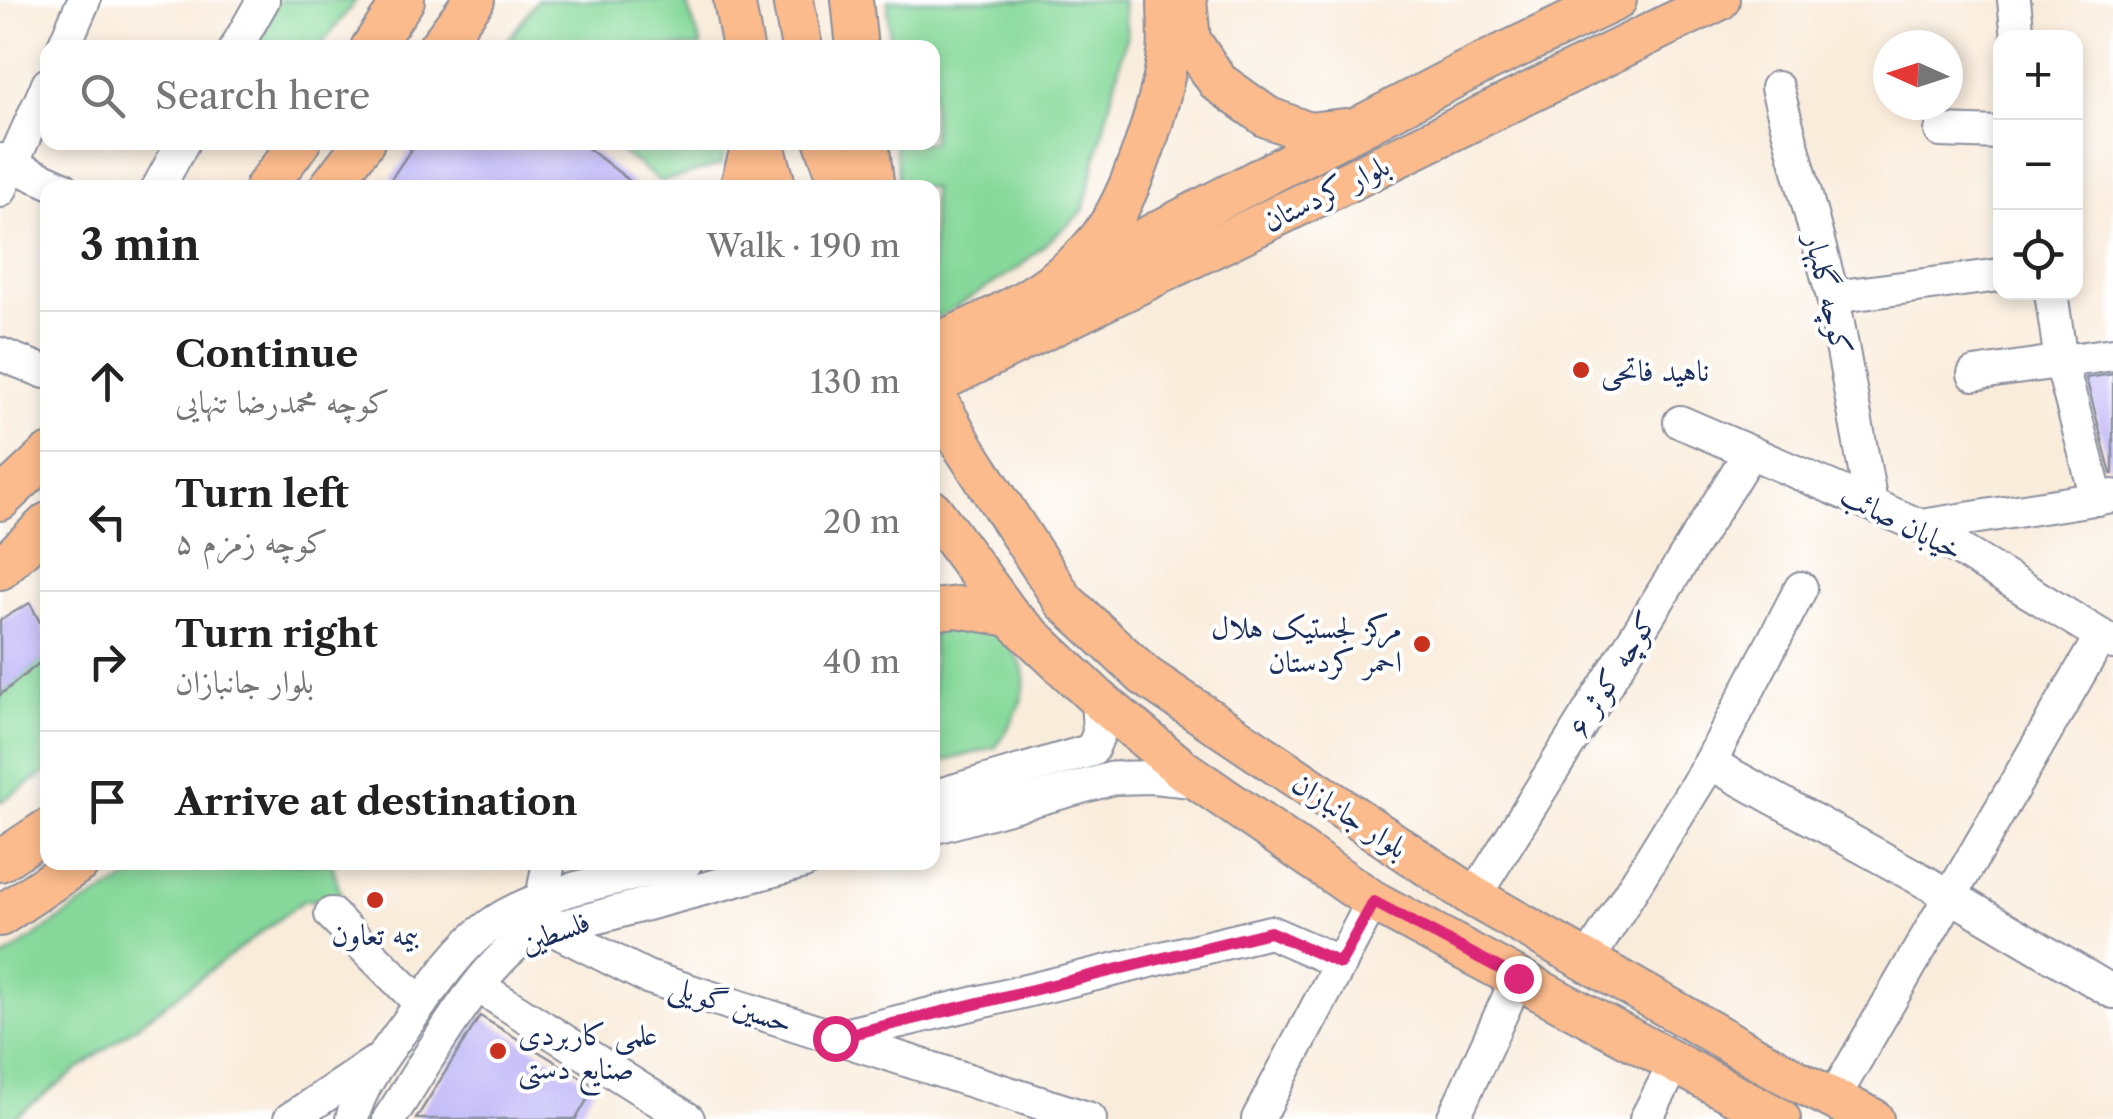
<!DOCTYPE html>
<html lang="en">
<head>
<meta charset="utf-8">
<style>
  body { margin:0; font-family:"Libre Caslon Text",Amiri,serif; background:#f6f6f6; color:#222 }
  .controls { position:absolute; right:30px; top:30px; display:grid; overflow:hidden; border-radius:20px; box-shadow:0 5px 15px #0003 }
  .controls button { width:90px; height:90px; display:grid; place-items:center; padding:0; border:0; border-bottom:2px solid #e0e0e0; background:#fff; color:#222; font:50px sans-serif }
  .compass { position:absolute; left:1873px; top:30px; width:90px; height:90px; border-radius:50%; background:#fff; box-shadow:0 5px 15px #0003; rotate:273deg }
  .stop { position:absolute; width:30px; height:30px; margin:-22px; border:8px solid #db2777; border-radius:50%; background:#fff }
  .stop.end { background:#db2777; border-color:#fff; box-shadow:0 2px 10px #0008 }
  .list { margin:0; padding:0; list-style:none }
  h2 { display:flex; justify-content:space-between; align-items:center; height:130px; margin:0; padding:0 40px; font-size:42px }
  h2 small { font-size:32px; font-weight:400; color:#767676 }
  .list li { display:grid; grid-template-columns:65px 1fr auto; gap:30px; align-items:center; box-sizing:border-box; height:140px; padding:0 40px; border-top:2px solid #e0e0e0 }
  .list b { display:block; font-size:38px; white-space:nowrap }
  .list p { margin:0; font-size:32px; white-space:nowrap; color:#767676 }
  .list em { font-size:32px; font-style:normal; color:#767676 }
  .icon { flex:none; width:55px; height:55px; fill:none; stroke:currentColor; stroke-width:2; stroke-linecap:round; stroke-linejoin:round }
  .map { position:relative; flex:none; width:2113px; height:1119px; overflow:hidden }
  .search { position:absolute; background:#fff; box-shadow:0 5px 15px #0003; left:40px; top:40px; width:900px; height:110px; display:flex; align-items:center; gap:25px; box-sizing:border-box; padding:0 35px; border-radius:20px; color:#767676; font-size:38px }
  .panel { position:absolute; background:#fff; box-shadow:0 5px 15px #0003; left:40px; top:180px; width:900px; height:690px; border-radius:20px }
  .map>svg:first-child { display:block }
  .green { fill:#86d99a; stroke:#50847c; stroke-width:2.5 }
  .building { fill:#beb4f7 }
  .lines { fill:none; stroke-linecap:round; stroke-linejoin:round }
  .minor-casing { stroke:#8a8e9c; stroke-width:36 }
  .major-casing { stroke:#8a8e9c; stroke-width:44 }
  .minor { stroke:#fff; stroke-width:32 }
  .major { stroke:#fbbb8c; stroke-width:40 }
  .route { stroke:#db2777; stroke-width:12 }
  .poi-dot { fill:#c8321e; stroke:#fff; stroke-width:4 }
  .labels { text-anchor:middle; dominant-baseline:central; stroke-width:8; stroke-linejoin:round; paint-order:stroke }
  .street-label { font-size:30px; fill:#1b2f5e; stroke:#fff }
  .poi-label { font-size:30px; fill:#1b2f5e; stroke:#fff; text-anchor:start }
</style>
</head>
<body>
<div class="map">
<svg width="2113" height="1119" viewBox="0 0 2113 1119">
  <rect width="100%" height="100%" fill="#fff"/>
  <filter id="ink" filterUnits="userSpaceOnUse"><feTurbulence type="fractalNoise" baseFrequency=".01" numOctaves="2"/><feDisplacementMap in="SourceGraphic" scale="20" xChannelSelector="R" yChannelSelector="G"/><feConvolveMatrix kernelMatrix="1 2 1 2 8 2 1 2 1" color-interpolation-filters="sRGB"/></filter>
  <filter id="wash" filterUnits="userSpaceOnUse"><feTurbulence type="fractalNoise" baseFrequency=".0048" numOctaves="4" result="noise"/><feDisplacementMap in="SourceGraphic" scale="40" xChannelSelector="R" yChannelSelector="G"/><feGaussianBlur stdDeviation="2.25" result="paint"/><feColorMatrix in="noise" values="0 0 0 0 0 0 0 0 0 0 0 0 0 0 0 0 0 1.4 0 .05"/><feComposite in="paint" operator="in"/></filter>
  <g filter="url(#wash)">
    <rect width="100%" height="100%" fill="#f9ecdb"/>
    <g class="green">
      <path d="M279 0H356L320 47 254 48Z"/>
      <path d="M537 0H685L702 47H503Z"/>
      <path d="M888 0H1122L1127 34 1083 211 1018 268 938 318 932 307V188L899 187 895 143 932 142V48L890 47Z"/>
      <path d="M610 143H726L721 165 661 182Z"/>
      <path d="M989 627C998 636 1010 646 1017 657 1037 685 1012 723 996 747L933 764 932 630Z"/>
      <path d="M47 656V772L0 802V695Z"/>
      <path d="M157 863H332L341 897 303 901 12 1119H0V960L78 907Z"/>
    </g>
    <g id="blocks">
      <g class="building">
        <path d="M416 142H580L639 188H385Z"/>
        <path d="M2113 374V474H2111L2086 378Z"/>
        <path d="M30 603 48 638V656L0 695V620Z"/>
        <path d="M480 1016 595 1086 576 1119H416Z"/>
      </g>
    </g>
  </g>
  <g filter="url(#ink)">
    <use href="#blocks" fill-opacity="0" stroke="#8a8e9c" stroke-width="2.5"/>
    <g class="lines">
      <g class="minor-casing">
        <g id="minor">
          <path d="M2014 0 2018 38"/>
          <path d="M63 48 84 0"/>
          <path d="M236 48 263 0"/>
          <path d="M1777 88 1833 297 1871 503"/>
          <path d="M1941 131 2000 133"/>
          <path d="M0 160 63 188"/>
          <path d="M158 188 183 142"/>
          <path d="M0 191 48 84"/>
          <path d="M2051 292 2061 362 2097 499"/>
          <path d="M1833 297 2000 275"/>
          <path d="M0 354 45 372"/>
          <path d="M1974 374 2113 354"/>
          <path d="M1680 422 1921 526 2113 643"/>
          <path d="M1921 526 2113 496"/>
          <path d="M1710 763 1951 896 2113 992"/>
          <path d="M932 797 1092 750 1099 733 1097 698"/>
          <path d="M932 828 1114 778 1153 777 1202 782"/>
          <path d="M549 862 542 898 550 928 647 977 1090 1119"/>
          <path d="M1474 897 1750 452"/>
          <path d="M331 914 421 1004"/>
          <path d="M1587 962 1710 763 1801 588"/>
          <path d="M478 986 688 1119"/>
          <path d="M835 1037 1270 932 1341 963"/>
          <path d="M1833 1099 2101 636"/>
          <path d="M290 1119 374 1063"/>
          <path d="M352 1119C360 1085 384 1055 405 1026 429 993 456 950 489 926 539 889 625 878 686 862"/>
          <path d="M389 1119C426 1064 474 973 527 936L804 862"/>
          <path d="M1258 1119 1373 901"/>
          <path d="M1453 1119 1517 979"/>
          <path d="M1646 1119 1675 1063"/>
        </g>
      </g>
      <g class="major-casing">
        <g id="major">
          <path d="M734 0 743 48"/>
          <path d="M793 0 802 48"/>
          <path d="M852 0 857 48"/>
          <path d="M1186 0 1190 40 1218 82 1267 117 1309 133 1347 129"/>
          <path d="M371 48 404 0"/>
          <path d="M438 48 474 0"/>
          <path d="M763 142 776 188"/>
          <path d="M825 142 842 188"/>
          <path d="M868 142 874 188"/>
          <path d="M265 188 300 142"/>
          <path d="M329 188 364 142"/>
          <path d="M740 188 753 142"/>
          <path d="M1032 297 1465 72 1616 0"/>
          <path d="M932 345C992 320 1058 290 1099 239 1131 199 1161 105 1168 54 1170 36 1168 17 1168 0"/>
          <path d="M932 385 1719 0"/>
          <path d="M932 391 963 446 1064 601 1145 676 1474 897 1796 1080 1873 1119"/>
          <path d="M0 500 48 455"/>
          <path d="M932 510 1010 616 1097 698 1182 769 1373 901 1780 1119"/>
          <path d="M0 569 48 523"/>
          <path d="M932 610 957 607 1010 616"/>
          <path d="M0 861 48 829"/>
          <path d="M0 916 80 862"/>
        </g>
      </g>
      <use href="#minor" class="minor"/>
      <use href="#major" class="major"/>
    </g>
  </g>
  <g class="lines" filter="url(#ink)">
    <path class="route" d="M835 1038 1270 932 1340 963 1374 902 1518 978"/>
  </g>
  <g class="poi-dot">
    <circle cx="1581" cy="370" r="10"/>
    <circle cx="1422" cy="644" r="10"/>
    <circle cx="375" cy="900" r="10"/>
    <circle cx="498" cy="1051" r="10"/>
  </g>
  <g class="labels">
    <g class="street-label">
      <text transform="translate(1326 193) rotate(-26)">بلوار کردستان</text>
      <text transform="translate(1829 294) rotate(77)">کوچه گلبهار</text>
      <text transform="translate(1902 522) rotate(27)">خیابان صائب</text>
      <text transform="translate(1612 674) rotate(-58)">کوچه کوثر ۶</text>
      <text transform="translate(1350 815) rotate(33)">بلوار جانبازان</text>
      <text transform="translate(555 932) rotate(-20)">فلسطین</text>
      <text transform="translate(731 1004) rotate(18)">حسین گویلی</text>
    </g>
    <g class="poi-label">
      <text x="1601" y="370">ناهید فاتحی</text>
      <text x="1402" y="627" text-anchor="end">مرکز لجستیک هلال<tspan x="1402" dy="34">احمر کردستان</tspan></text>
      <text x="375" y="934" text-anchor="middle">بیمه تعاون</text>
      <text x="518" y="1034">علمی کاربردی<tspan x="518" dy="34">صنایع دستی</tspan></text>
    </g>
  </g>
</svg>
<div class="controls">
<button>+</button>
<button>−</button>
<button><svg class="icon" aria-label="locate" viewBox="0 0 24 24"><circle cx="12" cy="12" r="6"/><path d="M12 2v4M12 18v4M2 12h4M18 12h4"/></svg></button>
</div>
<svg class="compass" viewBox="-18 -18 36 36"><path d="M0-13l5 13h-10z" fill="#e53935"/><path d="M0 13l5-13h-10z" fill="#767676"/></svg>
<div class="stop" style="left:835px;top:1038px"></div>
<div class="stop end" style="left:1518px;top:978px"></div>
<div class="search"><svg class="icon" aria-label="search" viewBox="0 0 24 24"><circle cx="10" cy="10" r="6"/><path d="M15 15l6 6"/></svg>Search here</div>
<section class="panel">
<h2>3 min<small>Walk · 190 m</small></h2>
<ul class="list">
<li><svg class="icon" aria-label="ahead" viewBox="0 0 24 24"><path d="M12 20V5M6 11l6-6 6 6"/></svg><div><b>Continue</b><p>کوچه محمدرضا تنهایی</p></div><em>130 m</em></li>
<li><svg class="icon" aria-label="left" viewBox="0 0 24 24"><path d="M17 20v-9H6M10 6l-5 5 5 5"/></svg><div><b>Turn left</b><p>کوچه زمزم ۵</p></div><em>20 m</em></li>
<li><svg class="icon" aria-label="right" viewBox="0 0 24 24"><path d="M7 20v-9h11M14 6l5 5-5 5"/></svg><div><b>Turn right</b><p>بلوار جانبازان</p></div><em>40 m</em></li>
<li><svg class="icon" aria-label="arrive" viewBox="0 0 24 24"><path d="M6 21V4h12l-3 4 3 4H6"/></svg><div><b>Arrive at destination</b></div></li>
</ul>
</section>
</div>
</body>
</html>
